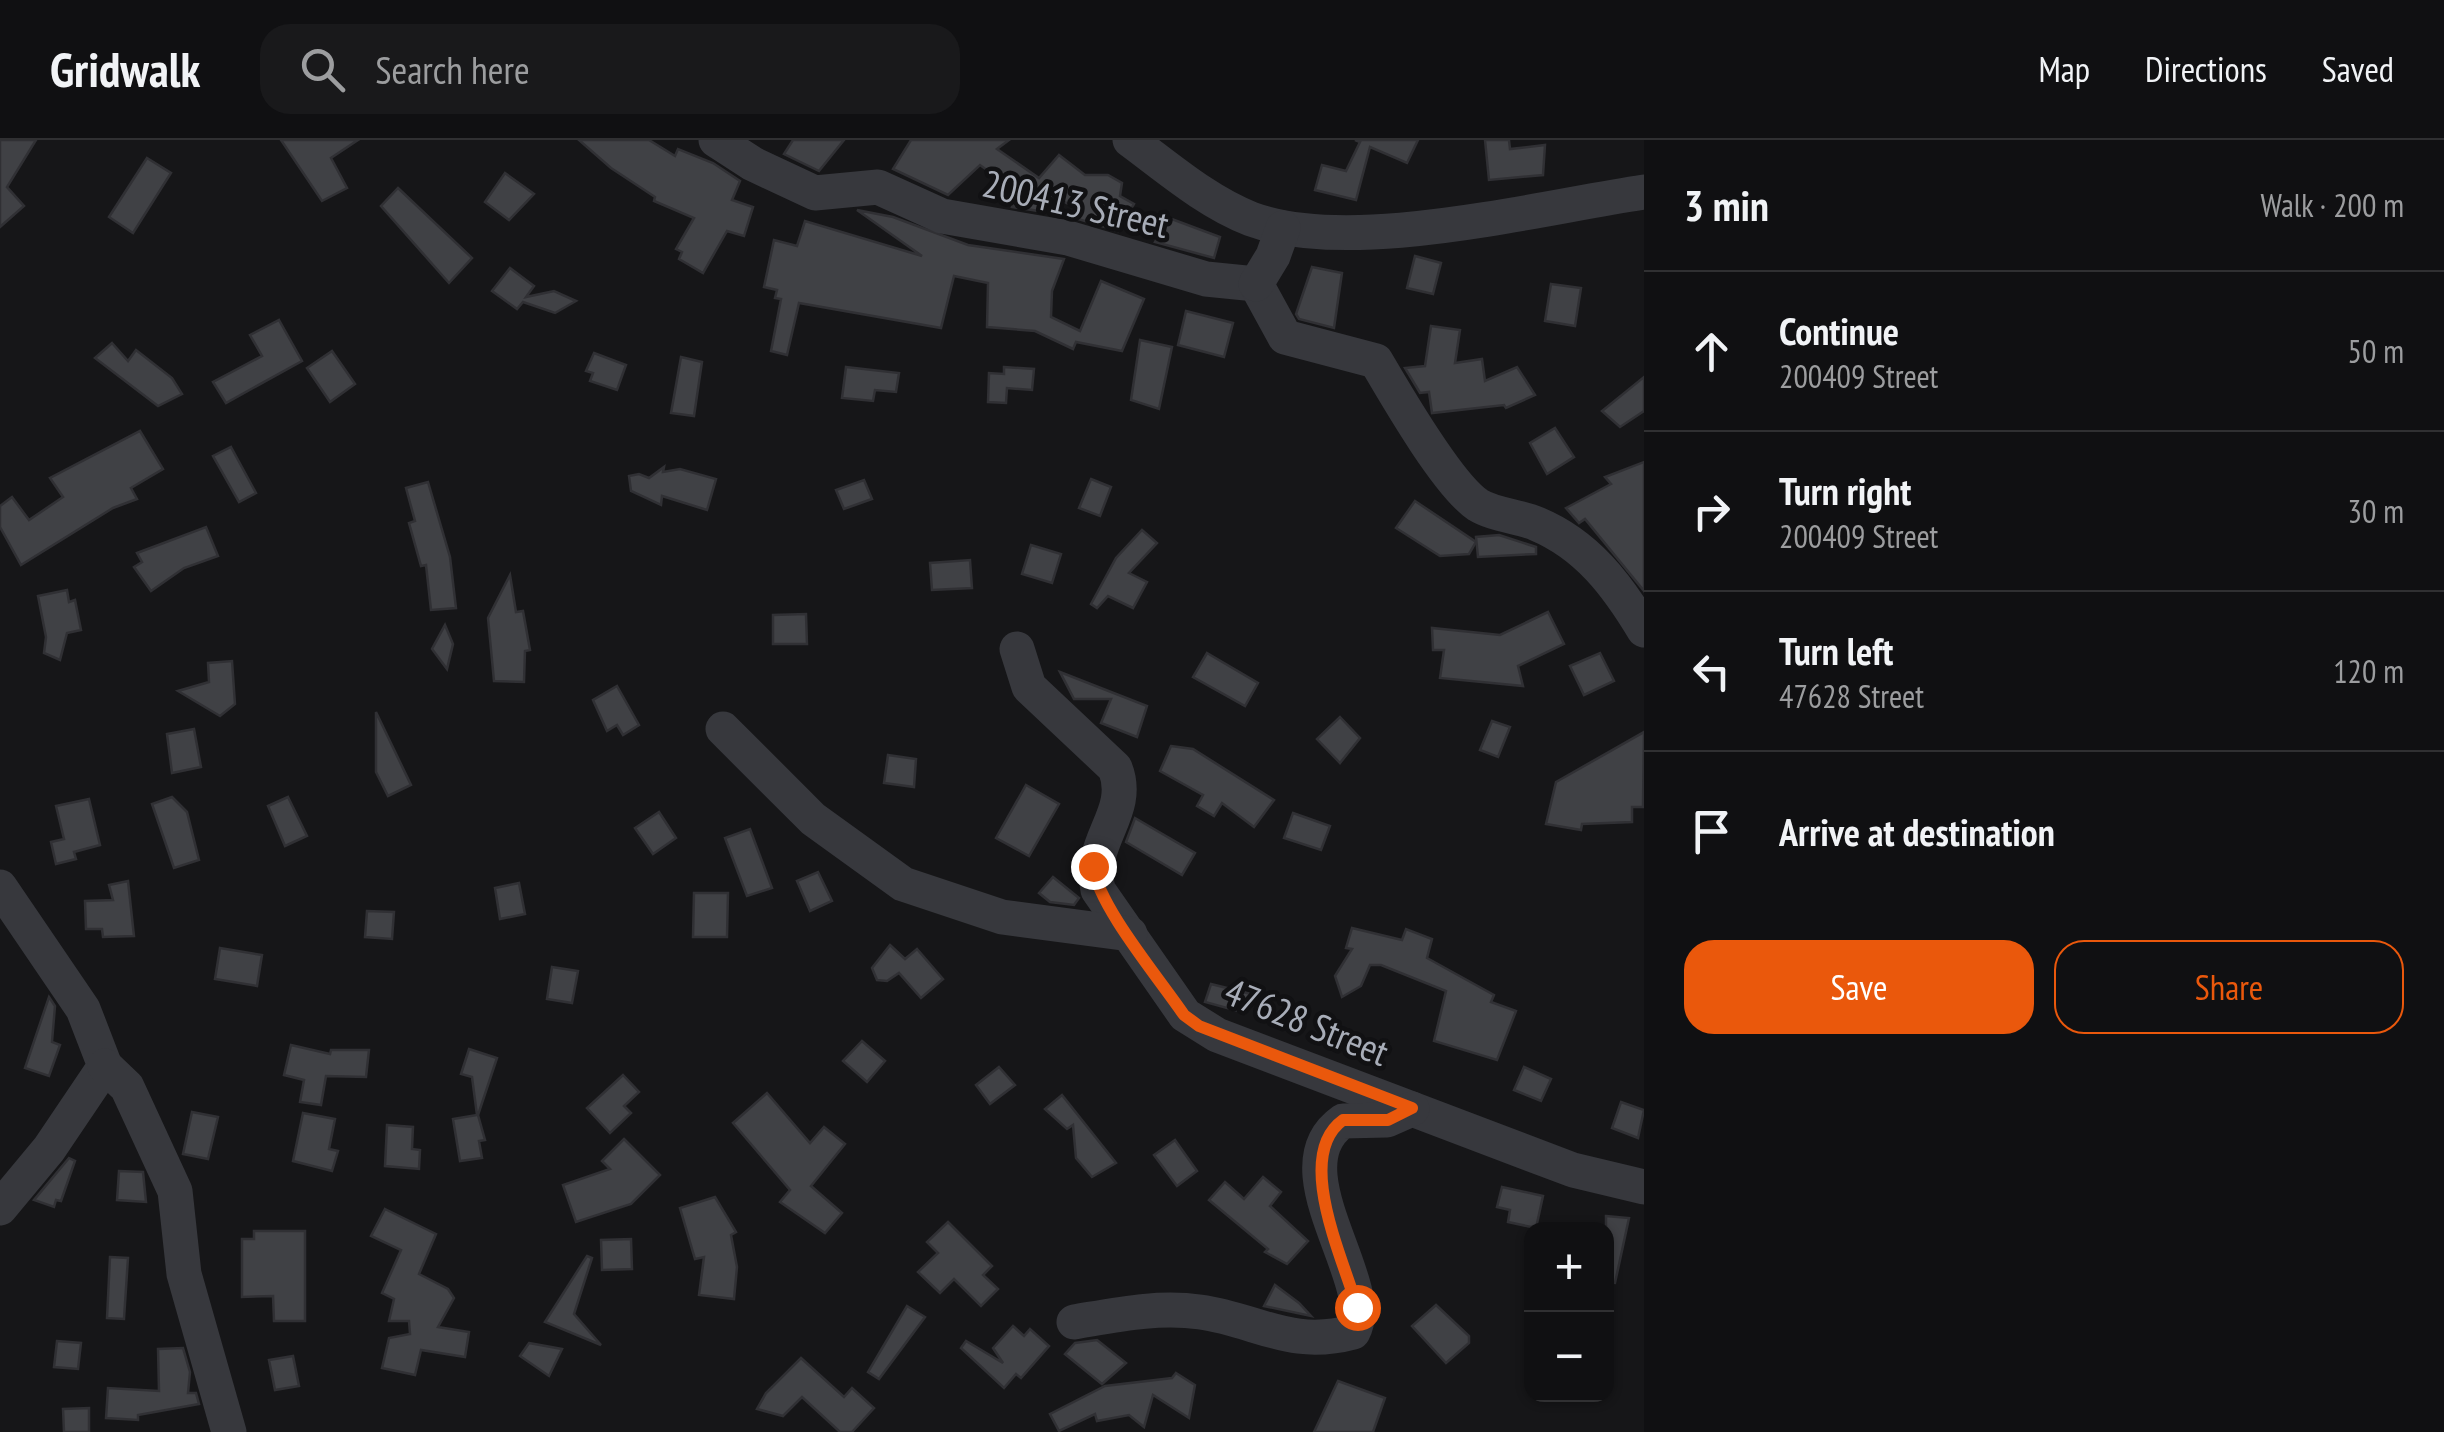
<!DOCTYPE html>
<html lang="en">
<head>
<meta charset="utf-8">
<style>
  body { margin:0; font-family:"PT Sans Narrow",sans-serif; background:#19191b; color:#f1f3f6 }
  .controls { position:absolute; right:30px; bottom:30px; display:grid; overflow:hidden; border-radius:20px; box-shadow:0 2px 8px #0004 }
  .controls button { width:90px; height:90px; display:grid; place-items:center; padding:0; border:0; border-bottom:2px solid #303032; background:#101012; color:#f1f3f6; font:50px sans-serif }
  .stop { position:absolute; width:30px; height:30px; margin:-22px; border:8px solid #ea580c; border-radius:50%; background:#fff }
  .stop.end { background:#ea580c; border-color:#fff; box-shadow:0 2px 10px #0008 }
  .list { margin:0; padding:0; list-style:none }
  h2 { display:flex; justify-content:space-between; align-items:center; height:130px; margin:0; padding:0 40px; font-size:42px }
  h2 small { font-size:32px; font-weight:400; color:#9c9d9f }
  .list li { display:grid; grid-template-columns:65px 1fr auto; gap:30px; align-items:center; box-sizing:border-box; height:160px; padding:0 40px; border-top:2px solid #303032 }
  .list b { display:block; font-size:38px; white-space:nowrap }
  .list p { margin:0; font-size:32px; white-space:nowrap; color:#9c9d9f }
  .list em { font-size:32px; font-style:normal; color:#9c9d9f }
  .actions { display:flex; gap:20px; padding:30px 40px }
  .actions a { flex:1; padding:22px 0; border:2px solid #ea580c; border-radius:30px; text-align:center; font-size:35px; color:#ea580c }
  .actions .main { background:#ea580c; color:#fff }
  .icon { flex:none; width:55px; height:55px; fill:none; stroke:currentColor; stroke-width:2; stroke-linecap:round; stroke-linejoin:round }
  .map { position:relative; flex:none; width:1644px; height:1292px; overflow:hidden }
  header { display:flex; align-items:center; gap:60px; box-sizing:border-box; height:140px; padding:0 50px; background:#101012; border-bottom:2px solid #303032 }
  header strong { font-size:48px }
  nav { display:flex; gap:55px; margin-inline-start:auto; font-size:35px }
  .search { width:700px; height:90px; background:#19191b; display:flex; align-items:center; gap:25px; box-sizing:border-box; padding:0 35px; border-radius:30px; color:#9c9d9f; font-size:38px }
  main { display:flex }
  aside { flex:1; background:#101012 }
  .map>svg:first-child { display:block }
  .building { fill:#404145; stroke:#303034; stroke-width:2.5 }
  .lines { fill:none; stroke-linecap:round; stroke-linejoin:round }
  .minor { stroke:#37383d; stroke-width:35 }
  .route { stroke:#ea580c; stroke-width:12 }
  .labels { text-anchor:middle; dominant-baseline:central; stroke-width:9; stroke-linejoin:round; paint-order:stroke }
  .street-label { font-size:38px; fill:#a8adb8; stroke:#111113 }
</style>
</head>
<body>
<header>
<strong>Gridwalk</strong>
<div class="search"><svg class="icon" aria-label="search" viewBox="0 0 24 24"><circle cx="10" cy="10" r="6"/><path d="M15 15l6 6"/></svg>Search here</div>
<nav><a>Map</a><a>Directions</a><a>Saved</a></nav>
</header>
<main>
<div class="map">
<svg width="1644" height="1292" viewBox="0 0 1644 1292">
  <rect width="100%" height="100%" fill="#161618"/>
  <g class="building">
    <path d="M0 0H36L7 47 24 66 0 87Z"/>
    <path d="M281 0H358L331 18 347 48 322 61Z"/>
    <path d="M579 0H649L675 16 678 9 713 23 740 41 732 60 753 67 744 96 727 91 703 133 679 119 682 112 676 109 694 78 654 61 655 57 611 28Z"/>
    <path d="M793 0H844L819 31 784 14Z"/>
    <path d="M911 0H1009L997 9 1039 38 1059 15 1085 35H1108L1122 43 1120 56 1134 64 1118 91 1078 79 1080 70 1045 52 1039 71 1012 67 1017 52 980 25 948 55 893 29Z"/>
    <path d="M1355 0H1418L1407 23 1370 7 1356 60 1315 50 1322 25 1346 31 1360 2Z"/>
    <path d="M1485 0H1509L1510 9 1545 5 1543 35 1489 40Z"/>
    <path d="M147 18 171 33 133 93 109 77Z"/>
    <path d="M505 33 534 54 509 80 485 62Z"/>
    <path d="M398 48 472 118 449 143 381 66Z"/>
    <path d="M857 70 893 77 968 105 1064 119 1052 151 1051 177 1080 191 1101 141 1144 159 1122 211 1076 202 1073 209 1035 191 987 187 988 143 954 136 941 188 799 163 787 215 771 211 781 159 775 158 777 150 764 147 774 100 797 106 805 81 922 116Z"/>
    <path d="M1169 78 1220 97 1214 118 1155 102Z"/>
    <path d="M1415 116 1441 123 1433 154 1407 148Z"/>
    <path d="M1312 127 1342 133 1334 188 1299 179 1296 174Z"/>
    <path d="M510 128 534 146 526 157 554 151 576 161 555 173 523 162 517 169 492 151Z"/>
    <path d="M1551 144 1581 148 1575 186 1545 181Z"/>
    <path d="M1186 171 1233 183 1224 217 1178 205Z"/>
    <path d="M279 180 302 221 226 263 213 242 262 216 250 195Z"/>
    <path d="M1431 186 1460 190 1455 223 1482 219 1485 241 1517 227 1535 255 1506 268 1504 265 1432 273 1429 252 1420 253 1405 228 1425 226Z"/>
    <path d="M1140 200 1172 207 1159 269 1131 260Z"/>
    <path d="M112 203 128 221 136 210 172 238 182 254 158 266 95 218Z"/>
    <path d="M332 211 355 244 330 262 307 228Z"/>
    <path d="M594 213 626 225 617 250 590 241 593 233 586 231Z"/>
    <path d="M681 217 702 222 694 276 671 273Z"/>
    <path d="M846 227 899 233 896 252 875 250 873 261 842 258Z"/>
    <path d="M1004 227 1034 229 1032 250 1007 248 1006 263 988 262 989 233 1004 234Z"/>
    <path d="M1644 237V271L1620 287 1602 271Z"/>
    <path d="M1555 288 1574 317 1547 334 1530 303Z"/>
    <path d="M140 291 163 329 131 348 137 359 113 368 21 425 0 387V366L12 357 29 380 63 357 50 338Z"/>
    <path d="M231 307 256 353 239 362 213 316Z"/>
    <path d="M1644 322V451L1585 379 1579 383 1566 368 1611 344 1605 337Z"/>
    <path d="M664 327 663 332 680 329 716 339 707 370 662 356 661 365 631 351 629 336 639 334 649 338Z"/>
    <path d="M1091 339 1111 347 1100 376 1079 368Z"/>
    <path d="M864 340 872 359 844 369 836 350Z"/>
    <path d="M428 342 450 417 456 468 431 470 426 425 421 426 409 383 415 381 406 348Z"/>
    <path d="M1415 361 1476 402 1469 414 1440 416 1396 388Z"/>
    <path d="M206 387 218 416 184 428 151 451 134 427 142 422 137 413Z"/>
    <path d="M1142 390 1157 403 1129 433 1147 442 1133 468 1108 456 1097 468 1091 464 1116 418Z"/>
    <path d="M1499 395 1536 407V414L1478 417 1476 397Z"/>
    <path d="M1031 405 1061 414 1052 443 1022 434Z"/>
    <path d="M970 420 972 448 932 450 930 423Z"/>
    <path d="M510 435 516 472 523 471 530 510 525 511 524 542 494 541 488 478Z"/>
    <path d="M67 450 69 462 75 460 81 490 67 493 60 520 44 513 46 497 38 456Z"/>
    <path d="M1548 472 1564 504 1518 526 1523 546 1440 538 1444 510H1433L1432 488 1500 495Z"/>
    <path d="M806 474 807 504H773V475Z"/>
    <path d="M445 485 453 504 447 529 432 509Z"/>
    <path d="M1207 513 1258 543 1245 566 1193 537Z"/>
    <path d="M1600 513 1614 541 1584 555 1570 526Z"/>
    <path d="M232 521 235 564 220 576 178 551 209 542 208 523Z"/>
    <path d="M1060 532 1147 566 1137 597 1101 583 1111 559H1074Z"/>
    <path d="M617 546 639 585 623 595 617 585 607 591 593 560Z"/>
    <path d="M376 572 411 645 388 656 376 632Z"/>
    <path d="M1340 577 1360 598 1340 623 1317 599Z"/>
    <path d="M1492 581 1510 587 1498 617 1480 610Z"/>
    <path d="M194 589 201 627 172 633 167 594Z"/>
    <path d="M1644 592 1643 667H1632V682L1582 684 1581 690 1546 684 1556 642Z"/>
    <path d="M1171 606 1193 609 1274 660 1254 687 1222 663 1214 676 1197 666 1203 655 1160 631Z"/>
    <path d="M888 615 916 619 914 647 884 643Z"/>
    <path d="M1026 645 1059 664 1029 716 996 698Z"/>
    <path d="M172 657 187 672 199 720 174 728 152 664Z"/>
    <path d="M288 657 307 696 285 706 268 666Z"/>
    <path d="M89 659 100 705 74 712 76 719 56 724 51 702 64 699 56 666Z"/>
    <path d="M659 672 676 698 653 714 635 688Z"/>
    <path d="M1293 673 1330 686 1321 710 1284 698Z"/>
    <path d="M1135 678 1195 713 1182 735 1126 702Z"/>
    <path d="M750 689 772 748 747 756 725 698Z"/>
    <path d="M818 732 832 761 810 771 797 741Z"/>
    <path d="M1053 737 1079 758 1074 765 1050 762 1039 753Z"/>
    <path d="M128 741 134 796 103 797 102 789H86L85 761 113 760 109 745Z"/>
    <path d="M519 743 525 774 500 779 495 748Z"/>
    <path d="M694 753H728L727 797H693Z"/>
    <path d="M367 771 394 772 392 799 365 797Z"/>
    <path d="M1352 788 1402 800 1406 789 1432 799 1427 818 1494 855 1491 862 1516 871 1497 920 1434 901 1446 851 1381 825H1370L1361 846 1342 857 1335 836 1352 809 1346 808Z"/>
    <path d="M890 805 905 819 917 809 943 839 921 858 899 833 887 841 877 840 872 828Z"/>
    <path d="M220 808 262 815 257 846 215 839Z"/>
    <path d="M552 827 578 831 572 863 547 859Z"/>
    <path d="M1211 844 1251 854 1245 873 1205 862Z"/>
    <path d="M49 857 55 866 52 902 60 905 49 936 25 928Z"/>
    <path d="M862 901 885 921 867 942 843 921Z"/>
    <path d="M291 905 330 914 331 910H369L366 937 326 936 321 965 300 962 304 940 284 935Z"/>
    <path d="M469 909 497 918 478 975 485 1000 479 1001 482 1018 460 1021 453 979 477 975 472 937 461 934Z"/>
    <path d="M999 927 1015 945 990 964 976 945Z"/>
    <path d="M1524 927 1551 939 1541 961 1514 950Z"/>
    <path d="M623 935 639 952 624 966 631 973 610 993 587 968Z"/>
    <path d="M767 953 810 1003 824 987 845 1004 811 1046 842 1073 825 1093 780 1062 790 1050 733 983Z"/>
    <path d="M1062 955 1116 1023 1092 1037 1076 1018 1073 985 1067 989 1045 969Z"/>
    <path d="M1621 962 1644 970 1638 998 1612 988Z"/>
    <path d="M192 972 218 977 208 1019 183 1014Z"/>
    <path d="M303 973 335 979 329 1009 338 1011 332 1031 293 1021Z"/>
    <path d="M387 985 413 987 412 1009 420 1010 419 1029 385 1026Z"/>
    <path d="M624 999 660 1035 631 1064 576 1082 563 1045 610 1029 602 1021Z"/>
    <path d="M1175 1000 1197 1031 1177 1046 1154 1015Z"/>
    <path d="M69 1018 75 1021 61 1061 56 1060 54 1067 34 1060Z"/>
    <path d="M119 1031 143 1032 146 1062 117 1060Z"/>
    <path d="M1263 1037 1281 1052 1270 1066 1308 1101 1287 1124 1265 1112 1268 1109 1209 1060 1225 1042 1244 1059Z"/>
    <path d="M1502 1047 1543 1056 1536 1088 1508 1082 1510 1070 1497 1067Z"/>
    <path d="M715 1057 736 1092 731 1095 737 1127 734 1159 699 1155 704 1117 695 1119 680 1068Z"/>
    <path d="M385 1069 436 1094 419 1134 448 1149 454 1158 438 1187 469 1192 465 1217 421 1210 415 1235 382 1228 389 1198 410 1194 409 1181H389L394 1159 382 1153 401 1110 371 1096Z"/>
    <path d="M1606 1076 1629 1078 1615 1143 1606 1142Z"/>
    <path d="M948 1082 992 1126 983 1135 998 1149 981 1166 954 1139 940 1153 918 1132 938 1113 927 1102Z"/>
    <path d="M254 1091H305V1181H274L273 1156 242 1157V1099H254Z"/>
    <path d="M631 1099 632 1129 602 1130 601 1100Z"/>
    <path d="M587 1116 592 1118 574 1174 601 1205 545 1182Z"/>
    <path d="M110 1117 128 1118 124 1179 107 1178Z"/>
    <path d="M1275 1145 1299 1163 1311 1176 1264 1166Z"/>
    <path d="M1436 1165 1469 1196V1203L1446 1223 1412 1186Z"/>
    <path d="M907 1166 925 1177 879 1239 868 1232Z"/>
    <path d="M1013 1186 1024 1196 1030 1189 1049 1206 1021 1238 1016 1234 1004 1248 961 1208 966 1201 1003 1223 993 1208Z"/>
    <path d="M1097 1200 1126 1223 1102 1244 1065 1214 1075 1203Z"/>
    <path d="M57 1201 81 1203 78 1229 54 1227Z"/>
    <path d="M529 1203 562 1209 549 1236 520 1216Z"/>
    <path d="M183 1208 190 1232 188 1253H196L199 1264 138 1275V1280L106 1278 108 1248 159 1251 158 1209Z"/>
    <path d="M293 1216 299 1246 275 1250 269 1220Z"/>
    <path d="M801 1218 844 1257 852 1248 874 1268 852 1292H840L802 1257 783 1276 757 1269 766 1253Z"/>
    <path d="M1176 1233 1195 1245 1189 1278 1153 1255 1144 1287 1129 1275 1097 1281 1095 1274 1059 1291 1050 1274 1105 1246 1172 1238Z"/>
    <path d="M1338 1241 1385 1258 1373 1292H1314Z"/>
    <path d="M89 1268V1292H64L63 1269Z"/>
  </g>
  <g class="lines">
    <g class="minor">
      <path d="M716 0 753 24 815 53 878 47 942 76 1068 98 1206 139 1256 144"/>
      <path d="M1130 0C1168 28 1207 62 1251 79 1352 116 1536 68 1644 52"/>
      <path d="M1256 144 1285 197 1376 221C1396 255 1447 344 1478 365 1494 375 1519 376 1537 384 1587 405 1617 445 1644 490"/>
      <path d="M1256 144 1273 116 1283 88"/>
      <path d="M1017 509 1029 547 1115 628C1133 673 1087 700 1098 750L1185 875 1217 895 1573 1030 1644 1047"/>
      <path d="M723 589 813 679 903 744 1002 777 1130 794"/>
      <path d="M0 747 83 869 105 926 49 1009 0 1068"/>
      <path d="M105 926 127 947 175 1051 184 1134 229 1292"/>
      <path d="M1074 1182C1116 1175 1157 1166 1200 1172 1258 1180 1290 1209 1353 1192 1380 1143 1275 1029 1343 981L1387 980 1412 969"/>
    </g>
  </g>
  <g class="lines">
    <path class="route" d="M1093 726C1098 766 1159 838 1184 875L1199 886 1412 968 1388 980H1343C1293 1016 1344 1120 1357 1167"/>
  </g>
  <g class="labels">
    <g class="street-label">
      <text transform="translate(1076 63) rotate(13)">200413 Street</text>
      <text transform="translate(1307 881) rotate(22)">47628 Street</text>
    </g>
  </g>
</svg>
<div class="controls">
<button>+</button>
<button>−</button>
</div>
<div class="stop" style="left:1357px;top:1167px"></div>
<div class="stop end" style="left:1093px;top:726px"></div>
</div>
<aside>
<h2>3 min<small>Walk · 200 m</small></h2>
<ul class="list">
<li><svg class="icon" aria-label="ahead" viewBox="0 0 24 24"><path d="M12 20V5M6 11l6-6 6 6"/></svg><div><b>Continue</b><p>200409 Street</p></div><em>50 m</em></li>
<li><svg class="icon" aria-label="right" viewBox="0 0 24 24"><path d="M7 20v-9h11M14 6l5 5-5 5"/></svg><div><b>Turn right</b><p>200409 Street</p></div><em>30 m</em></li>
<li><svg class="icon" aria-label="left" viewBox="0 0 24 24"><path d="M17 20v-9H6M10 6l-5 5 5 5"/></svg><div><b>Turn left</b><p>47628 Street</p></div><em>120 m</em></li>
<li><svg class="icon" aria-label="arrive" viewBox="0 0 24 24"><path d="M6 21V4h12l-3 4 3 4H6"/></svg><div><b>Arrive at destination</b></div></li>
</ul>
<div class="actions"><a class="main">Save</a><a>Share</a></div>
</aside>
</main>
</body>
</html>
